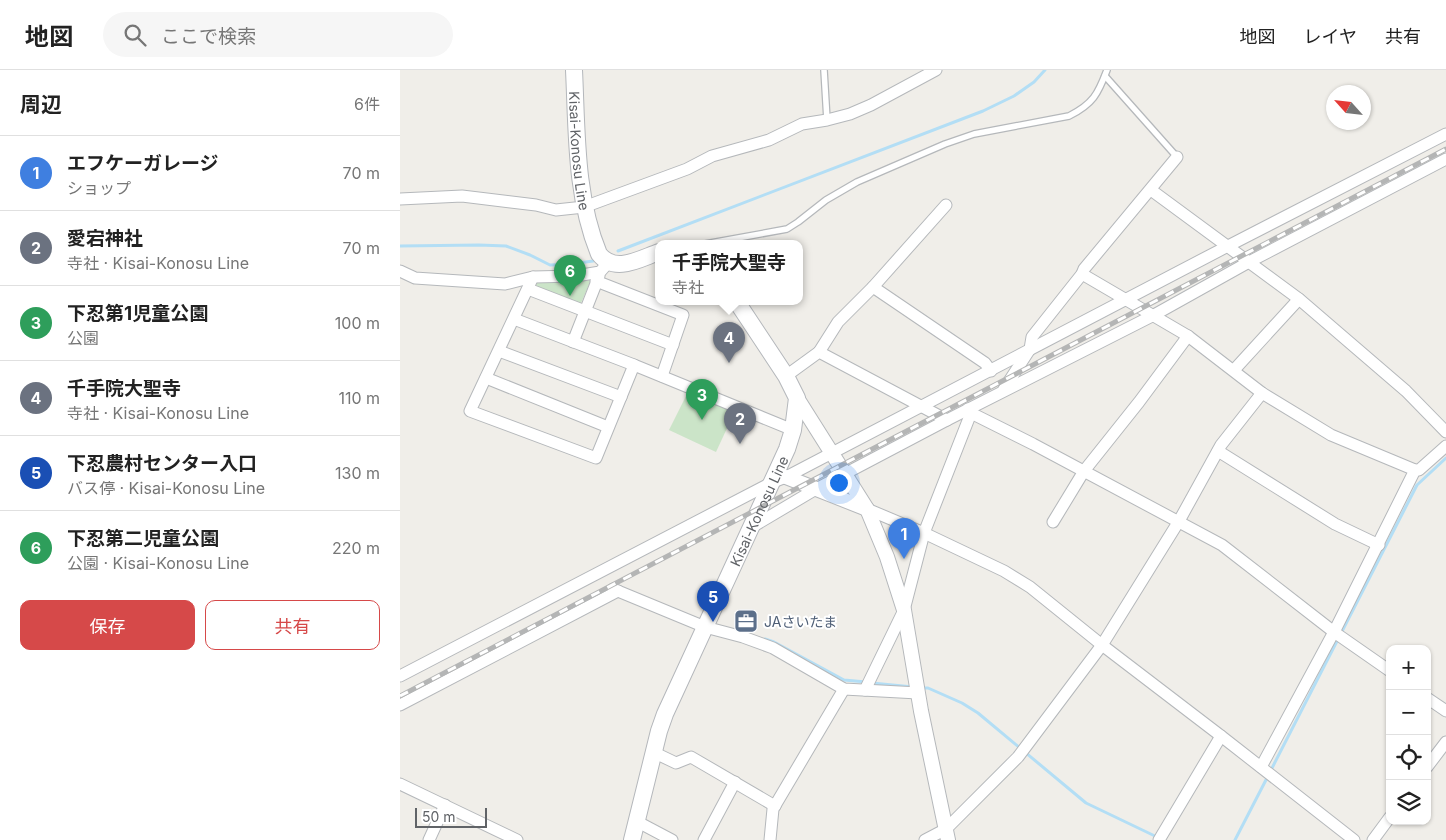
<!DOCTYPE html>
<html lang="ja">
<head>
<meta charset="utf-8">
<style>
  body { margin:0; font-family:Inter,"Noto Sans JP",sans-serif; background:#f6f6f6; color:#222 }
  .controls { position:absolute; right:15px; bottom:15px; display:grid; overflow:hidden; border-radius:10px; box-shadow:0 1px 4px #0004 }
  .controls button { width:45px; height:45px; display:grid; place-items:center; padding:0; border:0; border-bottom:1px solid #e0e0e0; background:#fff; color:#222; font:25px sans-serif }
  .compass { position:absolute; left:926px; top:15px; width:45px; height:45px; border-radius:50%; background:#fff; box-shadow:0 1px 4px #0004; rotate:297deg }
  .scale { position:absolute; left:15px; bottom:12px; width:72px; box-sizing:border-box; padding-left:5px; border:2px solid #606367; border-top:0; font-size:14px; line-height:18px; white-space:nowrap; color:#606367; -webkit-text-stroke:4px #fff; paint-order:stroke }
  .you { position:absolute; left:438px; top:412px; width:18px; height:18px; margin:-12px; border:4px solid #fff; border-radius:50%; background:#1a73e8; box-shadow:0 0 0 8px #1a73e833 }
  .badge { display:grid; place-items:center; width:32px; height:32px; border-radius:50%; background:#d64949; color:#fff; font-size:16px; font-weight:700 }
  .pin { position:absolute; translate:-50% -41px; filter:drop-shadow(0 1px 2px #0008) }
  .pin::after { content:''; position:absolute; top:26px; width:18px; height:15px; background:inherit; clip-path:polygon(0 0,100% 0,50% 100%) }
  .popup { position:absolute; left:255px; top:170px; width:148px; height:65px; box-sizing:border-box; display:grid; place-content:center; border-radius:10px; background:#fff; filter:drop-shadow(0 1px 4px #0005); font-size:16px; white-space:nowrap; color:#767676 }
  .popup b { font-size:19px; color:#222 }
  .popup::after { content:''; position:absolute; left:50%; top:100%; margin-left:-10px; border:10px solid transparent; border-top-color:#fff }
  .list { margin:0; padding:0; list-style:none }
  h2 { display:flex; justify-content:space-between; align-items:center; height:65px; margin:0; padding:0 20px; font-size:21px }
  h2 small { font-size:16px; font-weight:400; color:#767676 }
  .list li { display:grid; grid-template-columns:32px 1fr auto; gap:15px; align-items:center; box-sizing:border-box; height:75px; padding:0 20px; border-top:1px solid #e0e0e0 }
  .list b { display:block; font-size:19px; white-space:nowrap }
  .list p { margin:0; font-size:16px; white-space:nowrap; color:#767676 }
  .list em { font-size:16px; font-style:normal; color:#767676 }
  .actions { display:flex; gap:10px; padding:15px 20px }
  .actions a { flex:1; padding:11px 0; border:1px solid #d64949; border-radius:10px; text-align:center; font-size:18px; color:#d64949 }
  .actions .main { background:#d64949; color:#fff }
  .icon { flex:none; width:28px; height:28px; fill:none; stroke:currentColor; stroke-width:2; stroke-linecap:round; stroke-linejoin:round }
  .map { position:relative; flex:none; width:1046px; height:770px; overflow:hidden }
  header { display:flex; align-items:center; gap:30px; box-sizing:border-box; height:70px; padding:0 25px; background:#fff; border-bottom:1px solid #e0e0e0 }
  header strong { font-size:24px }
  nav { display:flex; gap:28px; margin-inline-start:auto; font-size:18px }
  .search { width:350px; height:45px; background:#f6f6f6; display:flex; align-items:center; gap:12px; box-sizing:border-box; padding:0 18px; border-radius:28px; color:#767676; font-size:19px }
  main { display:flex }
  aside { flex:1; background:#fff }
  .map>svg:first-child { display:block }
  .green { fill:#cbe4c8 }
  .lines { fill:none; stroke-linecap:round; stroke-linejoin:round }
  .stream { stroke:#b3def5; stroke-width:3 }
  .service-casing { stroke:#b5b8bb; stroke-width:8 }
  .minor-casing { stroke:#b5b8bb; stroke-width:13 }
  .tertiary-casing { stroke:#b5b8bb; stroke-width:16 }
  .secondary-casing { stroke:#b4b7bb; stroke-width:18 }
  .service { stroke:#fff; stroke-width:5.5 }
  .minor { stroke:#fff; stroke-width:11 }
  .tertiary { stroke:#fff; stroke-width:14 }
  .secondary { stroke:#fff; stroke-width:16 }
  .rail-casing { stroke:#b4b5b5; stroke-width:5 }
  .rail { stroke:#fff; stroke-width:3; stroke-dasharray:9; stroke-linecap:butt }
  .labels { text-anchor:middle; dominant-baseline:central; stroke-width:4; stroke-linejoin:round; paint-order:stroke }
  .street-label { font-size:14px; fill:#606367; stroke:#fff }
  .service-label { font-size:14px; fill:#4e5e75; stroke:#fff; text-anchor:start }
</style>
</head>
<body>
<header>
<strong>地図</strong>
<div class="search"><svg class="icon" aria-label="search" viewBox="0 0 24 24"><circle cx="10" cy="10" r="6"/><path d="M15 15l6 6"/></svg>ここで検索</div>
<nav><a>地図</a><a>レイヤ</a><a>共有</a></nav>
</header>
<main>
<aside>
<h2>周辺<small>6件</small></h2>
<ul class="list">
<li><span class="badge" style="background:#3f7fe0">1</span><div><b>エフケーガレージ</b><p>ショップ</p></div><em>70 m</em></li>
<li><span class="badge" style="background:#6b7280">2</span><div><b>愛宕神社</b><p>寺社 · Kisai-Konosu Line</p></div><em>70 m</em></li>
<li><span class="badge" style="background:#2e9e5b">3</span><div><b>下忍第1児童公園</b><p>公園</p></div><em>100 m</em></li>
<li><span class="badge" style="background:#6b7280">4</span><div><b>千手院大聖寺</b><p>寺社 · Kisai-Konosu Line</p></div><em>110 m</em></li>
<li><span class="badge" style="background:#1a4fb4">5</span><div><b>下忍農村センター入口</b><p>バス停 · Kisai-Konosu Line</p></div><em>130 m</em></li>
<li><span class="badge" style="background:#2e9e5b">6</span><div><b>下忍第二児童公園</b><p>公園 · Kisai-Konosu Line</p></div><em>220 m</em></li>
</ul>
<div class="actions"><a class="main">保存</a><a>共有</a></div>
</aside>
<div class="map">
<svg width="1046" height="770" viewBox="0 0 1046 770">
  <rect width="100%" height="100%" fill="#f0eee9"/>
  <g class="green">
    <path d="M191 210 181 233 178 234 138 218 136 215 137 213 166 212Z"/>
    <path d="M288 322 335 341 316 382 269 360Z"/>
  </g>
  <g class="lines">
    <g class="stream">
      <path d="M0 176 79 175 106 176 130 185 150 195 171 194 193 191"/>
      <path d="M218 181 583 41 614 26 634 12 645 0"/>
      <path d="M365 569 374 572 444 610 466 612"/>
      <path d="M472 613 513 617"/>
      <path d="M522 618H528L562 633 578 643 686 733 757 767"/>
      <path d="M871 700 1017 415 1046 388"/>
      <path d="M835 770 868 706"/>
    </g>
    <g class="service-casing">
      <g id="service">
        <path d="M424 0 427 50"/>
        <path d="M705 6 777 87"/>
        <path d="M305 174 387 159 398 152 426 130 457 112 545 74 574 64 669 46C693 34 698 24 707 0"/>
      </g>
    </g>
    <g class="minor-casing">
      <g id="minor">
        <path d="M751 120 899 229 1006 321 1046 362"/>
        <path d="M0 129 62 126 136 135 156 140 184 137 287 99 312 86 369 70 402 54 427 50 450 44 471 35 536 0"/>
        <path d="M0 201 15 208 105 214 133 207 176 206 200 202 208 193"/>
        <path d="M682 204 788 266 862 323 931 365 1015 400H1019L1046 376"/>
        <path d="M133 207 70 341 196 388 234 295 393 360"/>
        <path d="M196 211 283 245 262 306"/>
        <path d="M473 217 585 293 591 301"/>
        <path d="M128 219 273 275"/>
        <path d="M114 249 234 295"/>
        <path d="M173 272 199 206"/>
        <path d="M99 281 221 327"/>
        <path d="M419 282 438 252 473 217 546 135"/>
        <path d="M834 300 899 229"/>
        <path d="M386 306 419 282 547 350"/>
        <path d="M86 308 208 357"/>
        <path d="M604 319 630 279 632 267 682 204 684 199 777 87"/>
        <path d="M568 339 571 343 633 374 822 475 934 562 990 601"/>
        <path d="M818 381 935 454 979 475"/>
        <path d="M467 439 524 463 604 501 630 517 702 575 821 666 954 770"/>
        <path d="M653 452 684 401 739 332 788 266"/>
        <path d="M352 457 416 419 547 350 754 245 849 192 1046 89"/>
        <path d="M213 519 305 557 343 567 373 578 444 619 518 623"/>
        <path d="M0 606 371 413 386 407 828 176 1046 64"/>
        <path d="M465 620 504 540 524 463 571 343"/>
        <path d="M1027 628 1046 641"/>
        <path d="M0 635 218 521"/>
        <path d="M253 682 276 693 291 687 375 736"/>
        <path d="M861 697 936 558 1015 400"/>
        <path d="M1027 697 1046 672"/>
        <path d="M0 714 117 770"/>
        <path d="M236 751 272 770"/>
        <path d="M29 770 45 735"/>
        <path d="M304 770 335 712"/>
        <path d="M370 770 373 739 444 619"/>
        <path d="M525 770 546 759 618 687 702 575 779 451 821 375 862 323"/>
        <path d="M759 770 821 666"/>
        <path d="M973 770 990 747"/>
      </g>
    </g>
    <g class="tertiary-casing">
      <g id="tertiary">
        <path d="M397 328 467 439 487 487 504 540 521 641 548 770"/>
        <path d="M386 407 467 439"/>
      </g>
    </g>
    <g class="secondary-casing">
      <g id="secondary">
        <path id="s1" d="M174 0C177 61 175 126 199 184 215 204 239 189 259 182"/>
        <path id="s2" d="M232 770 259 661 265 644 376 403 387 379 393 360 397 328 386 306 337 232"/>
      </g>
    </g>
    <use href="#service" class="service"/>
    <use href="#minor" class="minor"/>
    <use href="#tertiary" class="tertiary"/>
    <use href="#secondary" class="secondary"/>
    <g class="rail-casing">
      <path id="rail" d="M0 626 1046 79"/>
    </g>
    <use href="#rail" class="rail"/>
  </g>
  <defs>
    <g id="office-square" transform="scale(1.25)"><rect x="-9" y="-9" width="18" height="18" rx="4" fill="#5c6f8a" stroke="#fff"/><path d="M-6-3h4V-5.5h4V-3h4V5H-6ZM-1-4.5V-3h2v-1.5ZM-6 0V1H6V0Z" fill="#fff"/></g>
  </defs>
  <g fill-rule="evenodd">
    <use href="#office-square" x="346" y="551"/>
  </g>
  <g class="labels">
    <g class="street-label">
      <text stroke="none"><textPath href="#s1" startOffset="81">Kisai-Konosu Line</textPath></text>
      <text stroke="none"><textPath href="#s2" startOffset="354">Kisai-Konosu Line</textPath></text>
    </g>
    <g class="service-label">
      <text x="364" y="551">JAさいたま</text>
    </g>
  </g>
</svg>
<div class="controls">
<button>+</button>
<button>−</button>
<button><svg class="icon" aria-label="locate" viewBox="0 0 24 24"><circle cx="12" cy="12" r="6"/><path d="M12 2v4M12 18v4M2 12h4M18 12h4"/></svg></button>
<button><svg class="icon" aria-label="layers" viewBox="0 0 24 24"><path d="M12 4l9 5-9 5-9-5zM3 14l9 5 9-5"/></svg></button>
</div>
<svg class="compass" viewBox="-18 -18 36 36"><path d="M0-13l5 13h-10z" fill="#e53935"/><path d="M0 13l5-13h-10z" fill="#767676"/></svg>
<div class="scale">50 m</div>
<div class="you"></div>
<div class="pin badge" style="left:504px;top:489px;background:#3f7fe0">1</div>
<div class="pin badge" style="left:340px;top:374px;background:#6b7280">2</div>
<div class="pin badge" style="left:302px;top:350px;background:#2e9e5b">3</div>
<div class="pin badge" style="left:329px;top:293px;background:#6b7280">4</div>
<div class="popup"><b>千手院大聖寺</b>寺社</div>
<div class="pin badge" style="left:313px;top:552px;background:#1a4fb4">5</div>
<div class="pin badge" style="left:170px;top:226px;background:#2e9e5b">6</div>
</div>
</main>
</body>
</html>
